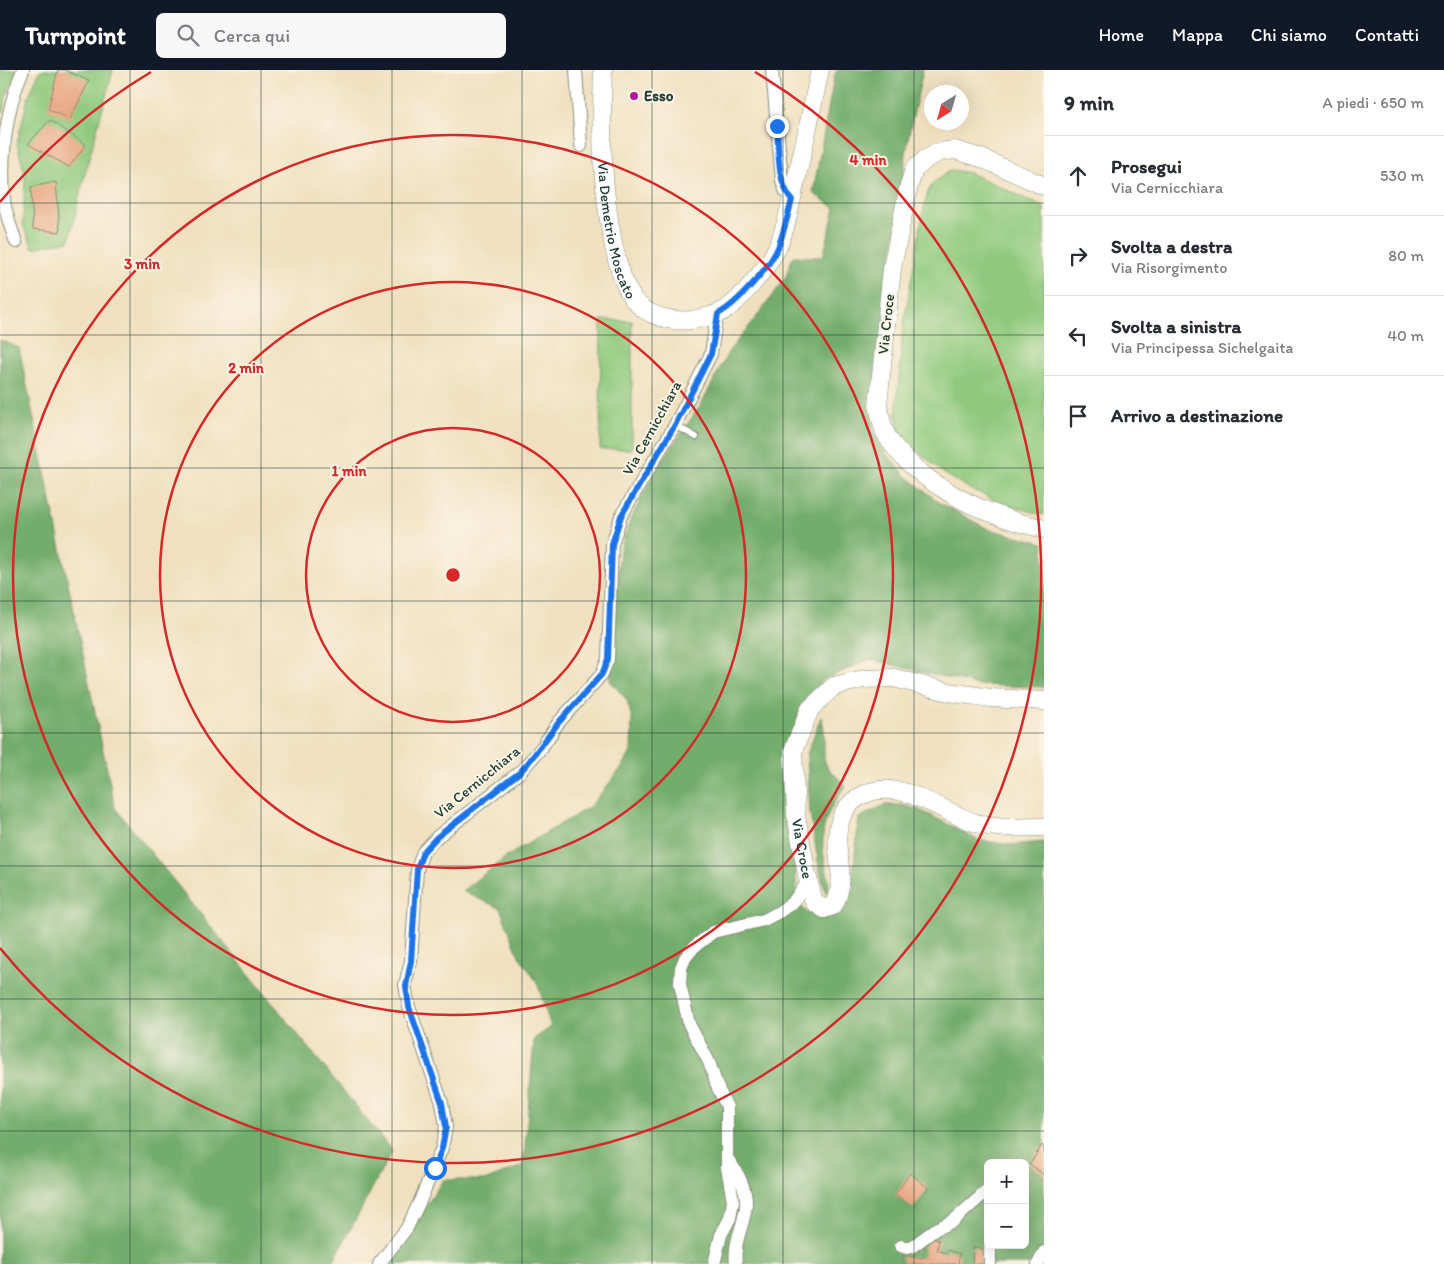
<!DOCTYPE html>
<html lang="it">
<head>
<meta charset="utf-8">
<style>
  body { margin:0; font-family:Itim,sans-serif; background:#f7f7f7; color:#2b2b33 }
  .controls { position:absolute; right:15px; bottom:15px; display:grid; overflow:hidden; border-radius:8px; box-shadow:0 5px 20px #0002 }
  .controls button { width:45px; height:45px; display:grid; place-items:center; padding:0; border:0; border-bottom:1px solid #e1e1e2; background:#fff; color:#2b2b33; font:25px sans-serif }
  .compass { position:absolute; left:924px; top:15px; width:45px; height:45px; border-radius:50%; background:#fff; box-shadow:0 5px 20px #0002; rotate:217deg }
  .stop { position:absolute; width:15px; height:15px; margin:-11px; border:4px solid #1a73e8; border-radius:50%; background:#fff }
  .stop.end { background:#1a73e8; border-color:#fff; box-shadow:0 1px 5px #0008 }
  .list { margin:0; padding:0; list-style:none }
  h2 { display:flex; justify-content:space-between; align-items:center; height:65px; margin:0; padding:0 20px; font-size:21px }
  h2 small { font-size:16px; font-weight:400; color:#7c7c81 }
  .list li { display:grid; grid-template-columns:32px 1fr auto; gap:15px; align-items:center; box-sizing:border-box; height:80px; padding:0 20px; border-top:1px solid #e1e1e2 }
  .list b { display:block; font-size:19px; white-space:nowrap }
  .list p { margin:0; font-size:16px; white-space:nowrap; color:#7c7c81 }
  .list em { font-size:16px; font-style:normal; color:#7c7c81 }
  .icon { flex:none; width:28px; height:28px; fill:none; stroke:currentColor; stroke-width:2; stroke-linecap:round; stroke-linejoin:round }
  .map { position:relative; flex:none; width:1044px; height:1194px; overflow:hidden }
  header { display:flex; align-items:center; gap:30px; box-sizing:border-box; height:70px; padding:0 25px; background:#111827; color:#fff }
  header strong { font-size:24px }
  nav { display:flex; gap:28px; margin-inline-start:auto; font-size:18px }
  .search { width:350px; height:45px; background:#f7f7f7; display:flex; align-items:center; gap:12px; box-sizing:border-box; padding:0 18px; border-radius:8px; color:#7c7c81; font-size:19px }
  main { display:flex }
  aside { flex:1; background:#fff }
  .map>svg:first-child { display:block }
  .green { fill:#8fc97d; stroke:#578358 }
  .forest { fill:#73ad6c; stroke:#497550; fill-rule:evenodd }
  .building { fill:#e8a681 }
  .lines { fill:none; stroke-linecap:round; stroke-linejoin:round }
  .lane-casing { stroke:#888e7a; stroke-width:8 }
  .street-casing { stroke:#888e7a; stroke-width:14 }
  .secondary-casing { stroke:#888e7a; stroke-width:19 }
  .lane { stroke:#fff; stroke-width:6 }
  .street { stroke:#fff; stroke-width:12 }
  .secondary { stroke:#fff; stroke-width:18 }
  .route { stroke:#1a73e8; stroke-width:6 }
  .grid { fill:none; stroke:#1f3d34; stroke-width:1; stroke-opacity:0.55 }
  .ring { fill:none; stroke:#d62828; stroke-width:2.5 }
  .poi-dot { fill:#b5179e; stroke:#fcf5e5; stroke-width:2 }
  .labels { text-anchor:middle; dominant-baseline:central; stroke-width:4; stroke-linejoin:round; paint-order:stroke }
  .poi-label { font-size:15px; font-weight:bold; fill:#1f3d34; stroke:#fcf5e5; text-anchor:start }
  .street-label { font-size:15px; fill:#1f3d34; stroke:#fcf5e5 }
  .centre { fill:#d62828; stroke:#fcf5e5; stroke-width:2.5 }
  .ring-label { font-size:15px; text-anchor:middle; font-weight:bold; fill:#d62828; stroke:#fcf5e5; stroke-width:4; stroke-linejoin:round; paint-order:stroke }
</style>
</head>
<body>
<header>
<strong>Turnpoint</strong>
<div class="search"><svg class="icon" aria-label="search" viewBox="0 0 24 24"><circle cx="10" cy="10" r="6"/><path d="M15 15l6 6"/></svg>Cerca qui</div>
<nav><a>Home</a><a>Mappa</a><a>Chi siamo</a><a>Contatti</a></nav>
</header>
<main>
<div class="map">
<svg width="1044" height="1194" viewBox="0 0 1044 1194">
  <rect width="100%" height="100%" fill="#fcf5e5"/>
  <filter id="ink" filterUnits="userSpaceOnUse"><feTurbulence type="fractalNoise" baseFrequency=".02" numOctaves="2"/><feDisplacementMap in="SourceGraphic" scale="10" xChannelSelector="R" yChannelSelector="G"/><feConvolveMatrix kernelMatrix="1 2 1 2 8 2 1 2 1" color-interpolation-filters="sRGB"/></filter>
  <filter id="wash" filterUnits="userSpaceOnUse"><feTurbulence type="fractalNoise" baseFrequency=".0096" numOctaves="4" result="noise"/><feDisplacementMap in="SourceGraphic" scale="20" xChannelSelector="R" yChannelSelector="G"/><feGaussianBlur stdDeviation="1.12" result="paint"/><feColorMatrix in="noise" values="0 0 0 0 0 0 0 0 0 0 0 0 0 0 0 0 0 1.4 0 .05"/><feComposite in="paint" operator="in"/></filter>
  <g filter="url(#wash)">
    <rect width="100%" height="100%" fill="#f0e0c0"/>
    <g class="green">
      <path d="M0 0H17L6 26 4 42 0 43Z"/>
      <path d="M40 0H113L82 115 69 171 33 178 23 155 25 105 17 73 28 28Z"/>
      <path d="M951 100 970 103 1044 137V445L1004 434 970 419 942 402 911 375 899 360 896 345 903 258 923 142 928 122 933 113Z"/>
      <path d="M601 250 632 251V379H600Z"/>
    </g>
    <g class="forest">
      <path d="M837 0H923L908 69 872 339 873 360 881 378 906 406 940 433 988 459 1044 473V617L976 615 870 589 823 610 801 635 783 700 795 795 797 831 807 843 823 848 840 844 850 831 859 748 884 735H901L917 739 932 746 978 770 1011 775 1044 772V1194H386L392 1189 443 1110H487L522 1096 525 1077 534 969 551 957 537 912 519 886 500 838 462 821 509 785 591 736 623 696 631 682 632 649 627 630 610 611 620 480 631 448 656 400 702 333 729 281 752 253 785 209 793 186 823 187 835 138 813 123 834 7ZM988 1093H1025V1175H988Z"/>
      <path d="M0 270 19 278 115 738 392 1081 332 1194H0Z"/>
      <path d="M821 647 824 659V688L827 697 846 716C825 744 819 759 825 793 827 805 832 813 826 824L820 802 810 744 807 684Z"/>
    </g>
    <g id="blocks">
      <g class="building">
        <path d="M58 0H65L89 11 70 49 48 39Z"/>
        <path d="M50 50 86 75 69 97 28 74Z"/>
        <path d="M56 112 60 162 33 159 31 117Z"/>
        <path d="M1042 1075 1044 1077V1105L1030 1094Z"/>
        <path d="M910 1103 928 1118 913 1138 895 1125Z"/>
        <path d="M927 1167 939 1170 937 1180 946 1183 948 1180 960 1184 958 1194H904L902 1186 923 1188Z"/>
        <path d="M973 1177 982 1178V1180L987 1181 985 1194H972Z"/>
      </g>
    </g>
  </g>
  <g filter="url(#ink)">
    <use href="#blocks" fill-opacity="0" stroke="#888e7a" stroke-width="1"/>
    <g class="lines">
      <g class="lane-casing">
        <path id="lane" d="M675 355 696 367"/>
      </g>
      <g class="street-casing">
        <g id="street">
          <path d="M576 0 581 76"/>
          <path d="M772 0 782 111 786 122 792 130"/>
          <path d="M16 172C11 158 5 143 4 128 1 83 5 41 23 0"/>
          <path d="M727 1088C736 1100 747 1118 746 1134 745 1156 733 1169 736 1194"/>
          <path d="M901 1176 907 1178 913 1176 936 1159 953 1151 988 1120"/>
          <path d="M379 1194 407 1158 420 1131 442 1078 446 1057 442 1033 409 937 405 915 411 891 417 799 423 782 437 767 520 702 542 677 559 652 602 604 608 589 612 474 621 446 675 355 711 284 717 244"/>
          <path d="M714 1194 721 1165 730 1148 733 1131 727 1097V1037L717 1016 709 992 689 954 680 914 681 898 685 888 694 877 713 862 764 850 779 842 793 832 808 811"/>
          <path d="M990 1194V1175"/>
          <path d="M1038 1194 1044 1182"/>
        </g>
      </g>
      <g class="secondary-casing">
        <g id="secondary">
          <path id="s1" d="M603 0C601 60 601 118 614 177 618 195 623 215 634 230 648 247 672 252 692 250 704 248 715 246 725 240 740 231 768 196 776 180 786 161 790 136 795 115 804 77 812 38 820 0"/>
          <path d="M1044 116 981 88 955 80 939 82 926 89 914 100 909 115 892 198 878 335C880 346 882 358 888 368 912 404 959 432 1000 446 1014 452 1029 455 1044 459"/>
          <path id="s2" d="M1044 631 991 628 949 622 894 608 864 609 834 616 810 639 793 681 796 745 807 805 814 832 824 839 833 836C852 804 827 776 843 744 848 734 855 728 865 724 903 708 940 742 976 753 998 760 1021 757 1044 757"/>
        </g>
      </g>
      <use href="#lane" class="lane"/>
      <use href="#street" class="street"/>
      <use href="#secondary" class="secondary"/>
    </g>
  </g>
  <g class="lines" filter="url(#ink)">
    <path class="route" d="M435 1098 442 1078 446 1057 442 1033 409 937 406 916 411 891 417 799 423 782 437 767 520 702 528 693 559 652 602 604 608 589 612 474 621 446 675 355 711 284 718 244C737 234 771 196 779 175 784 160 788 145 792 130 776 110 779 80 777 56"/>
  </g>
  <path class="grid" d="M130 0V1194M261 0V1194M392 0V1194M522 0V1194M652 0V1194M783 0V1194M914 0V1194M0 133H1044M0 265H1044M0 398H1044M0 531H1044M0 663H1044M0 796H1044M0 929H1044M0 1061H1044"/>
  <g class="ring">
    <circle cx="453" cy="505" r="147"/>
    <circle cx="453" cy="505" r="293"/>
    <circle cx="453" cy="505" r="440"/>
    <path d="M0 132A587 587 0 0 1 151 2M755 2A587 587 0 1 1 0 878"/>
  </g>
  <circle class="poi-dot" cx="634" cy="26" r="5"/>
  <g class="labels">
    <g class="poi-label">
      <text x="644" y="26">Esso</text>
    </g>
    <g class="street-label">
      <text stroke="none"><textPath href="#s1" startOffset="162">Via Demetrio Moscato</textPath></text>
      <text transform="translate(886 254) rotate(-84)">Via Croce</text>
      <text transform="translate(652 358) rotate(-61)">Via Cernicchiara</text>
      <text transform="translate(477 712) rotate(-39)">Via Cernicchiara</text>
      <text stroke="none"><textPath href="#s2" startOffset="390">Via Croce</textPath></text>
    </g>
  </g>
  <circle cx="453" cy="505" r="8" class="centre"/>
  <g class="ring-label">
    <text x="868" y="95">4 min</text>
    <text x="142" y="199">3 min</text>
    <text x="246" y="303">2 min</text>
    <text x="349" y="406">1 min</text>
  </g>
</svg>
<div class="controls">
<button>+</button>
<button>−</button>
</div>
<svg class="compass" viewBox="-18 -18 36 36"><path d="M0-13l5 13h-10z" fill="#e53935"/><path d="M0 13l5-13h-10z" fill="#7c7c81"/></svg>
<div class="stop" style="left:435px;top:1098px"></div>
<div class="stop end" style="left:777px;top:56px"></div>
</div>
<aside>
<h2>9 min<small>A piedi · 650 m</small></h2>
<ul class="list">
<li><svg class="icon" aria-label="ahead" viewBox="0 0 24 24"><path d="M12 20V5M6 11l6-6 6 6"/></svg><div><b>Prosegui</b><p>Via Cernicchiara</p></div><em>530 m</em></li>
<li><svg class="icon" aria-label="right" viewBox="0 0 24 24"><path d="M7 20v-9h11M14 6l5 5-5 5"/></svg><div><b>Svolta a destra</b><p>Via Risorgimento</p></div><em>80 m</em></li>
<li><svg class="icon" aria-label="left" viewBox="0 0 24 24"><path d="M17 20v-9H6M10 6l-5 5 5 5"/></svg><div><b>Svolta a sinistra</b><p>Via Principessa Sichelgaita</p></div><em>40 m</em></li>
<li><svg class="icon" aria-label="arrive" viewBox="0 0 24 24"><path d="M6 21V4h12l-3 4 3 4H6"/></svg><div><b>Arrivo a destinazione</b></div></li>
</ul>
</aside>
</main>
</body>
</html>
